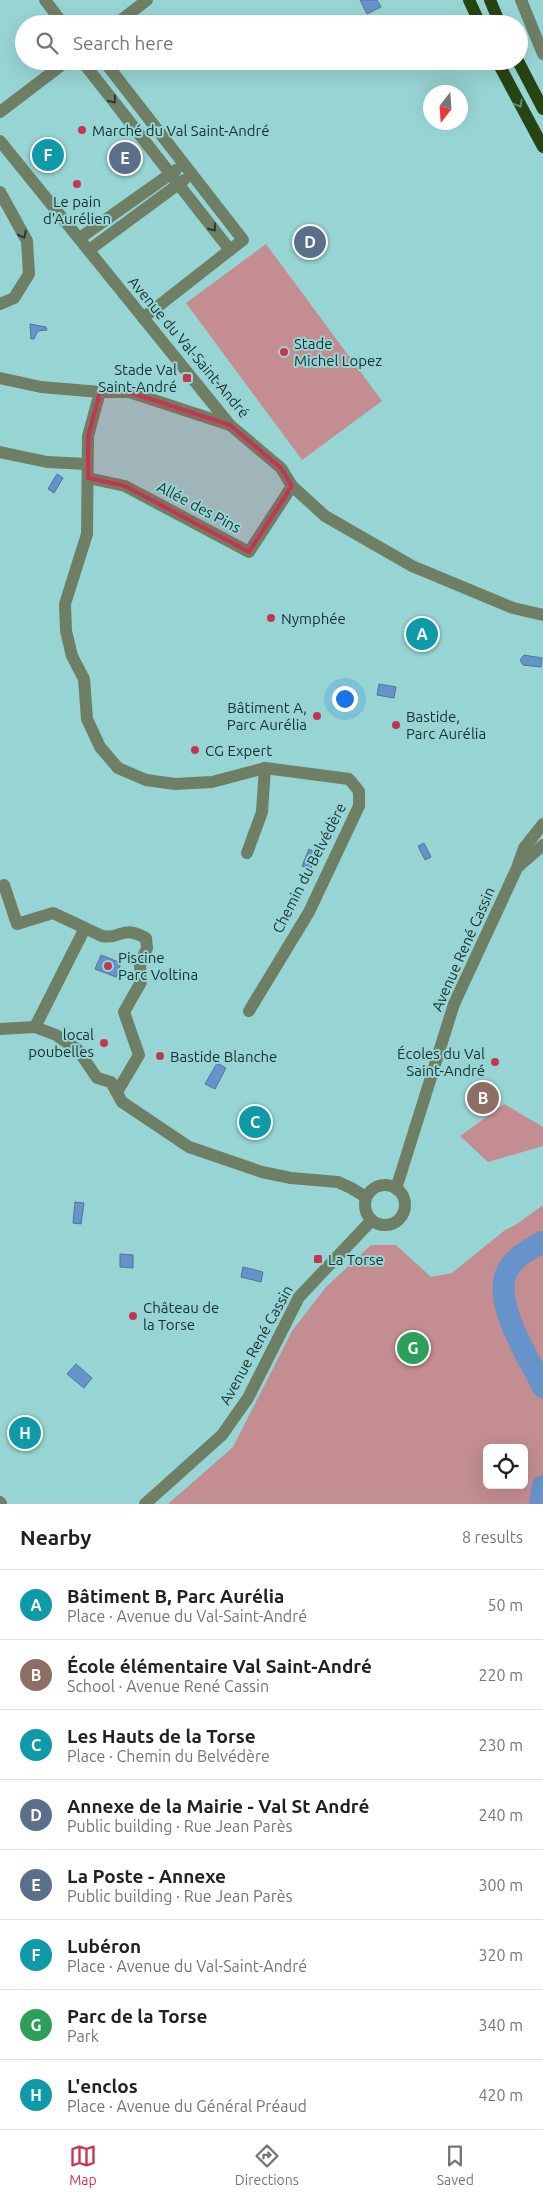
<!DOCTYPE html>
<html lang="en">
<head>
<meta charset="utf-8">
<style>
  body { margin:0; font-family:Ubuntu,sans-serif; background:#f2f2f2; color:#202124 }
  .controls { position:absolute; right:15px; bottom:15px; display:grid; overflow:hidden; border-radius:8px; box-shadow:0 5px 20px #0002 }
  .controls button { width:45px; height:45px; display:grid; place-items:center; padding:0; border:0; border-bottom:1px solid #e0e0e0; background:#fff; color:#202124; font:25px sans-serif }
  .compass { position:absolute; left:423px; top:85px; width:45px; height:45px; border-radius:50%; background:#fff; box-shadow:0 5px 20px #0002; rotate:197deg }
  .you { position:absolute; left:344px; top:698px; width:18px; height:18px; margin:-12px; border:4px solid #fff; border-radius:50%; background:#1a73e8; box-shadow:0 0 0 8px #1a73e833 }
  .badge { display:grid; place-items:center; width:32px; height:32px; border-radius:50%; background:#c5354f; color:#fff; font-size:16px; font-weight:700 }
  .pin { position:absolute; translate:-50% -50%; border:2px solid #fff; box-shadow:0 1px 5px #0006 }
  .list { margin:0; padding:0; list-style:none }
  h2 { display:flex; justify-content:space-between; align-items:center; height:65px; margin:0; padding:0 20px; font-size:21px }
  h2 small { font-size:16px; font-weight:400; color:#757577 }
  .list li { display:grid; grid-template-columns:32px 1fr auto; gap:15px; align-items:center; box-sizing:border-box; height:70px; padding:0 20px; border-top:1px solid #e0e0e0 }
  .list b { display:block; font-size:19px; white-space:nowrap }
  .list p { margin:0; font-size:16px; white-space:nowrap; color:#757577 }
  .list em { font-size:16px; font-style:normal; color:#757577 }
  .icon { flex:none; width:28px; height:28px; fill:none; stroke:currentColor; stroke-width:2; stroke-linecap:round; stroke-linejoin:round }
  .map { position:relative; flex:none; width:543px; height:1504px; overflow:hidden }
  .search { position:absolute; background:#fff; box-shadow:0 5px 20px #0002; left:15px; right:15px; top:15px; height:55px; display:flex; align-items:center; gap:12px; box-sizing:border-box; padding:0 18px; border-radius:28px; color:#757577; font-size:19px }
  .sheet { height:625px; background:#fff }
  nav { display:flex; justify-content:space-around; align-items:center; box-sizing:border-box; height:70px; border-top:1px solid #e0e0e0; background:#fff; font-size:14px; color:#757577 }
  nav a { display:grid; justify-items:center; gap:2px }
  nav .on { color:#c5354f }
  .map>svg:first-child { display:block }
  .green { fill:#c38d91; fill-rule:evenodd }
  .water { fill:#6793cb; stroke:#4f759c }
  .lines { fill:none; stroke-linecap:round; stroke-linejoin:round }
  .river { stroke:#6793cb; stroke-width:22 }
  .minor { stroke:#6e7f66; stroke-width:12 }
  .major { stroke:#274413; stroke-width:12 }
  .oneway { stroke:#243c38 }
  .oneway2 { stroke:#5f8c74 }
  .marked { fill:#c5354f; fill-opacity:0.2; stroke:#c5354f; stroke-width:4; stroke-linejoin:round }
  .poi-dot { fill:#c5354f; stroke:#97d5d4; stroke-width:2 }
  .labels { text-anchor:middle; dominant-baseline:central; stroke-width:4; stroke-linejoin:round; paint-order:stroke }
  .poi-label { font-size:15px; fill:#173030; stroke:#97d5d4; text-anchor:start }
  .street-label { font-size:15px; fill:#173030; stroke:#97d5d4 }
</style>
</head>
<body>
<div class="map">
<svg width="543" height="1504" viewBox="0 0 543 1504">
  <rect width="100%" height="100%" fill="#97d5d4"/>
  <g class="green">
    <path d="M266 244 382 401 302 460 186 303Z"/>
    <path d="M504 1104 543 1127V1146L488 1162 460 1136Z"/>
    <path d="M543 1205V1504H168L233 1447 292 1331 326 1287 371 1245H396L431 1277 452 1273 505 1230 517 1224ZM487 1448H524V1485H487Z"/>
  </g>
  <g class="water">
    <path d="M360 0H377L381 7 367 14Z"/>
    <path d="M30 324 46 327 47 330 38 331 34 339H31Z"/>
    <path d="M57 474 63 478 54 493 48 489Z"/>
    <path d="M524 655 542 658 541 667 523 665 520 660Z"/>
    <path d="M379 684 396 687 394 698 377 695Z"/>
    <path d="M424 843 431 857 425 860 418 846Z"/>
    <path d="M309 849 318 854 310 870 302 866Z"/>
    <path d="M101 955 121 963 116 977 95 969Z"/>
    <path d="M217 1063 226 1068 215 1089 205 1084Z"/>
    <path d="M75 1202 84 1203 81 1224 73 1223Z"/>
    <path d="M120 1254 133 1255V1268L120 1267Z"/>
    <path d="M243 1267 263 1272 261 1282 241 1277Z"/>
    <path d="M76 1364 92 1378 84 1388 67 1374Z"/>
  </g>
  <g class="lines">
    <g class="river">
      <path d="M543 1242C530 1249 517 1255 509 1268 489 1298 529 1358 543 1387"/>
      <path d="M540 1504 543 1486"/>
    </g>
    <g class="minor">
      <path d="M45 0 63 24"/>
      <path d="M521 0 543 54"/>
      <path d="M116 24 147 0"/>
      <path d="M82 61 230 250 243 240 104 61"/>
      <path d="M0 112 67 61"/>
      <path d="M0 141 230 425 281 468 292 486 325 516 412 566 513 608 543 615"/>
      <path d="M0 192 27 241 29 274 14 298 0 304"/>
      <path d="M80 238 176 170"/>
      <path d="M89 250 184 180"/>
      <path d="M143 318 230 250"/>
      <path d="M0 378 41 387 100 392"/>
      <path d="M230 425 129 392H100L88 436 87 534 65 604 66 631 72 656 84 679 87 719 100 747 118 768 146 780 175 784 212 782 265 768 349 779 359 791V806L309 912 249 1011"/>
      <path d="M0 452 47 462 87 464"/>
      <path d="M88 478 125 486 249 552 292 486"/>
      <path d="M247 853 262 812 265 768"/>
      <path d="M519 866 543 845"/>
      <path d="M4 885 17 924 53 913 102 936C122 940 120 924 146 938L147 948 140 964 141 982 124 1012 139 1055 117 1092"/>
      <path d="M35 1027 85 928"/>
      <path d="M0 1029 35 1027 56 1035 78 1050 97 1078 111 1082 122 1102 189 1147 262 1172 291 1178 338 1182 351 1188 366 1197"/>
      <circle cx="385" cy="1205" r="20"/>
      <path d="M396 1189 454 1004 517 868 524 848 543 824"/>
      <path d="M0 1502 1 1504"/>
      <path d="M145 1504 222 1435 248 1398 299 1297 371 1221"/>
    </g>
    <g class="major">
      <path d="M469 0 480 24"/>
      <path d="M490 0 500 24"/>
      <path d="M497 61 543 147"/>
      <path d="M518 61 543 109"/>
    </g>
  </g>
  <defs><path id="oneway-chevron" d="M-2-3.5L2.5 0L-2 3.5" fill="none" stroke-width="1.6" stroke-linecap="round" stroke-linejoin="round" transform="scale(1.25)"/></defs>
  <g class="oneway">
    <use href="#oneway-chevron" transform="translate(113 100) rotate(52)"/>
    <use href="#oneway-chevron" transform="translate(213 228) rotate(52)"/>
    <use href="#oneway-chevron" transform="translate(23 235) rotate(63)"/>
  </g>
  <use class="oneway2" href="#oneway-chevron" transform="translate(519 104) rotate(62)"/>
  <path class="marked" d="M100 392H129L230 425 281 468 292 486 249 552 125 486 88 478V436Z"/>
  <g class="poi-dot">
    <circle cx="82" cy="130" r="5"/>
    <circle cx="77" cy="184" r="5"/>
    <circle cx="284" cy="352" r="5"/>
    <rect x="182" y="373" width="10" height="10" rx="2.5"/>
    <circle cx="271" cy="618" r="5"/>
    <circle cx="317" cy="716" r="5"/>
    <circle cx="396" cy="725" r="5"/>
    <circle cx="195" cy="750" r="5"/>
    <circle cx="108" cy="966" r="5"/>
    <circle cx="104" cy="1043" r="5"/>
    <circle cx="160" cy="1056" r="5"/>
    <circle cx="495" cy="1062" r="5"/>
    <rect x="313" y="1254" width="10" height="10" rx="2.5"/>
    <circle cx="133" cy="1316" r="5"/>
  </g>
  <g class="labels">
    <g class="poi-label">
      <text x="92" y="130">Marché du Val Saint-André</text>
      <text x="77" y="201" text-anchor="middle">Le pain<tspan x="77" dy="17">d'Aurélien</tspan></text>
      <text x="294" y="343">Stade<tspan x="294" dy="17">Michel Lopez</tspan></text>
      <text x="177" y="369" text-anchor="end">Stade Val<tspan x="177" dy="17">Saint-André</tspan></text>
      <text x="281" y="618">Nymphée</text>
      <text x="307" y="707" text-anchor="end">Bâtiment A,<tspan x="307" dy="17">Parc Aurélia</tspan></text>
      <text x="406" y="716">Bastide,<tspan x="406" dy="17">Parc Aurélia</tspan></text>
      <text x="205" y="750">CG Expert</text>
      <text x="118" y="957">Piscine<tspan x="118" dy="17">Parc Voltina</tspan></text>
      <text x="94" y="1034" text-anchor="end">local<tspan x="94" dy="17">poubelles</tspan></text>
      <text x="485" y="1053" text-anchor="end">Écoles du Val<tspan x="485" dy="17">Saint-André</tspan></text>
      <text x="170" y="1056">Bastide Blanche</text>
      <text x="328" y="1259">La Torse</text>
      <text x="143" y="1307">Château de<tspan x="143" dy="17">la Torse</tspan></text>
    </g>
    <g class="street-label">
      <text transform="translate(189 347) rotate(50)">Avenue du Val-Saint-André</text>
      <text transform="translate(199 507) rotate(28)">Allée des Pins</text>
      <text transform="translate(309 868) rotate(-63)">Chemin du Belvédère</text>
      <text transform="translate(463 949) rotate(-66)">Avenue René Cassin</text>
      <text transform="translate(256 1345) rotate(-61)">Avenue René Cassin</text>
    </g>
  </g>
</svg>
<div class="controls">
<button><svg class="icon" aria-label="locate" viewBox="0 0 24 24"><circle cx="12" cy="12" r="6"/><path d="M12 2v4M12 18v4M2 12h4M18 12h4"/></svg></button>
</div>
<svg class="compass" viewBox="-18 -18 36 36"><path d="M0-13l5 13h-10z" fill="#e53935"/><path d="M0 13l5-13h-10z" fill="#757577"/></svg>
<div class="you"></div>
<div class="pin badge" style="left:422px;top:634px;background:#0f9aa8">A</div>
<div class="pin badge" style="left:483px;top:1098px;background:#8d6e63">B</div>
<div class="pin badge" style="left:255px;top:1122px;background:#0f9aa8">C</div>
<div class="pin badge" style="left:310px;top:242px;background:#5c6f8a">D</div>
<div class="pin badge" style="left:125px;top:158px;background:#5c6f8a">E</div>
<div class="pin badge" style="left:48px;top:155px;background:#0f9aa8">F</div>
<div class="pin badge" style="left:413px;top:1348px;background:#2e9e5b">G</div>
<div class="pin badge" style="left:25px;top:1433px;background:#0f9aa8">H</div>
<div class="search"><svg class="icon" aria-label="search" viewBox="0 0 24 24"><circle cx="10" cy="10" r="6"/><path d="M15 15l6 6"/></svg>Search here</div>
</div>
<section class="sheet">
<h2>Nearby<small>8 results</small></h2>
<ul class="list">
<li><span class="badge" style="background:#0f9aa8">A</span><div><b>Bâtiment B, Parc Aurélia</b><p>Place · Avenue du Val-Saint-André</p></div><em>50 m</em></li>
<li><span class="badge" style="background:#8d6e63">B</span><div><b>École élémentaire Val Saint-André</b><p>School · Avenue René Cassin</p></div><em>220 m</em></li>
<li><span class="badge" style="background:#0f9aa8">C</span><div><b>Les Hauts de la Torse</b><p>Place · Chemin du Belvédère</p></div><em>230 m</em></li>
<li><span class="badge" style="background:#5c6f8a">D</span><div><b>Annexe de la Mairie - Val St André</b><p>Public building · Rue Jean Parès</p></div><em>240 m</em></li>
<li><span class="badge" style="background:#5c6f8a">E</span><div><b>La Poste - Annexe</b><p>Public building · Rue Jean Parès</p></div><em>300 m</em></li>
<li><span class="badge" style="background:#0f9aa8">F</span><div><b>Lubéron</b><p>Place · Avenue du Val-Saint-André</p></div><em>320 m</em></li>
<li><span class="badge" style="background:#2e9e5b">G</span><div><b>Parc de la Torse</b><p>Park</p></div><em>340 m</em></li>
<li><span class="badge" style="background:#0f9aa8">H</span><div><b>L'enclos</b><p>Place · Avenue du Général Préaud</p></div><em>420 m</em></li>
</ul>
</section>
<nav>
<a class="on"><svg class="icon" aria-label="map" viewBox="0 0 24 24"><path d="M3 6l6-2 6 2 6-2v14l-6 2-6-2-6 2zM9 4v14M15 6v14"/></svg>Map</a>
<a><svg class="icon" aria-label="directions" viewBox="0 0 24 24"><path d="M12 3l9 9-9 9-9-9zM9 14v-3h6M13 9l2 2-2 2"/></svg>Directions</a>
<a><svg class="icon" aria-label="saved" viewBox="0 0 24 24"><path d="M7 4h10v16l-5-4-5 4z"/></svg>Saved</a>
</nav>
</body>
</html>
